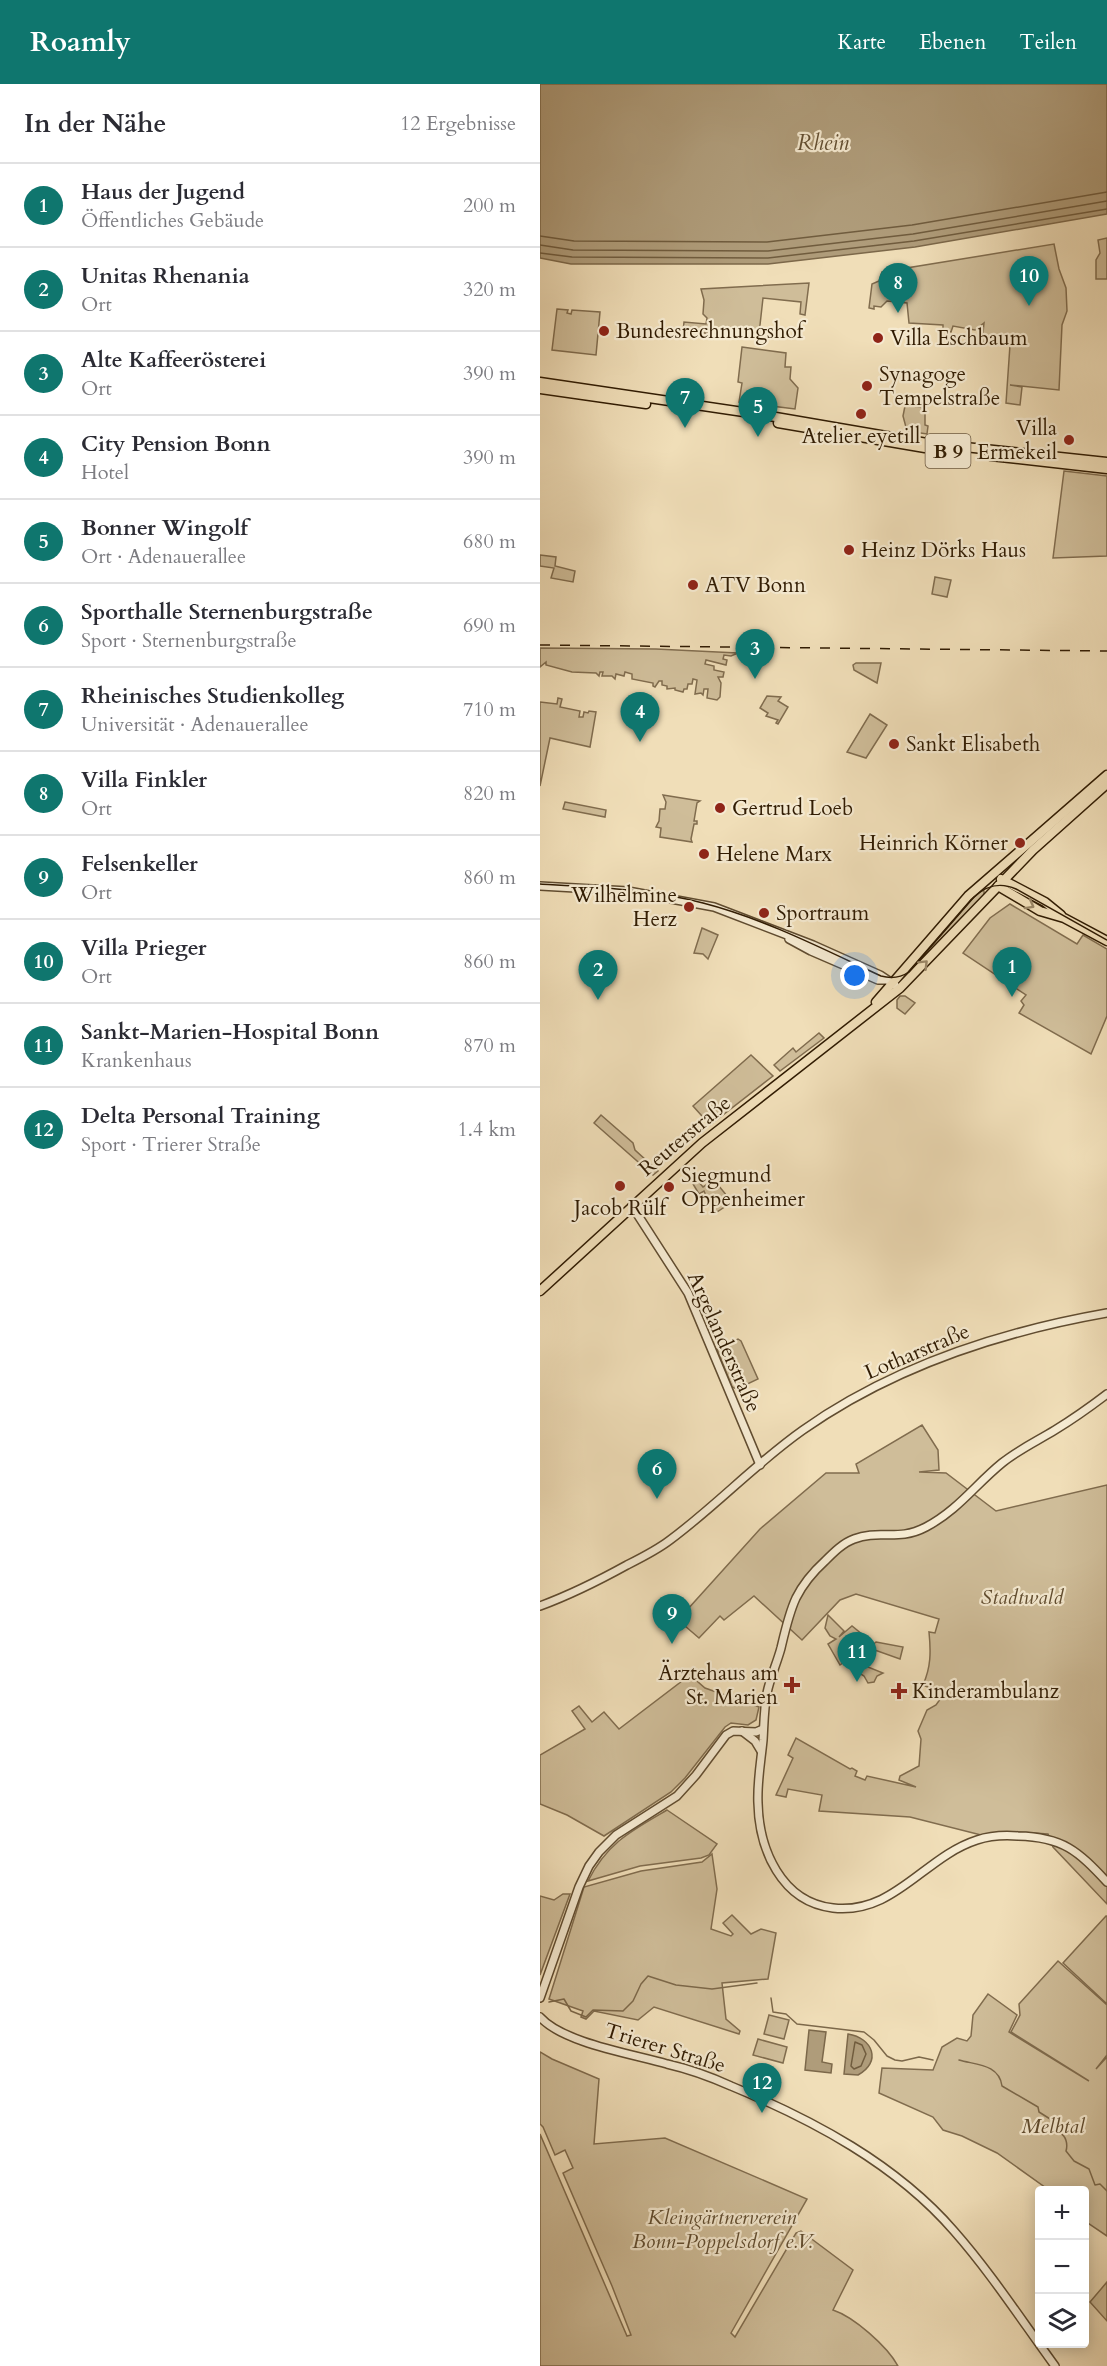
<!DOCTYPE html>
<html lang="de">
<head>
<meta charset="utf-8">
<style>
  body { margin:0; font-family:Cardo,serif; background:#f2f2f3; color:#2b2b33 }
  .controls { position:absolute; right:18px; bottom:18px; display:grid; overflow:hidden; border-radius:6px; box-shadow:0 3px 15px #0003 }
  .controls button { width:54px; height:54px; display:grid; place-items:center; padding:0; border:0; border-bottom:2px solid #e1e1e2; background:#fff; color:#2b2b33; font:30px sans-serif }
  .you { position:absolute; left:315px; top:892px; width:21px; height:21px; margin:-15px; border:4px solid #fff; border-radius:50%; background:#1a73e8; box-shadow:0 0 0 9px #1a73e833 }
  .badge { display:grid; place-items:center; width:39px; height:39px; border-radius:50%; background:#0f766e; color:#fff; font-size:20px; font-weight:700 }
  .pin { position:absolute; translate:-50% -50px; filter:drop-shadow(0 2px 3px #0008) }
  .pin::after { content:''; position:absolute; top:32px; width:21px; height:18px; background:inherit; clip-path:polygon(0 0,100% 0,50% 100%) }
  .list { margin:0; padding:0; list-style:none }
  h2 { display:flex; justify-content:space-between; align-items:center; height:78px; margin:0; padding:0 24px; font-size:26px }
  h2 small { font-size:20px; font-weight:400; color:#7c7c81 }
  .list li { display:grid; grid-template-columns:39px 1fr auto; gap:18px; align-items:center; box-sizing:border-box; height:84px; padding:0 24px; border-top:2px solid #e1e1e2 }
  .list b { display:block; font-size:22px; white-space:nowrap }
  .list p { margin:0; font-size:20px; white-space:nowrap; color:#7c7c81 }
  .list em { font-size:20px; font-style:normal; color:#7c7c81 }
  .icon { flex:none; width:33px; height:33px; fill:none; stroke:currentColor; stroke-width:2; stroke-linecap:round; stroke-linejoin:round }
  .map { position:relative; flex:none; width:567px; height:2282px; overflow:hidden }
  header { display:flex; align-items:center; gap:36px; box-sizing:border-box; height:84px; padding:0 30px; background:#0f766e; color:#fff }
  header strong { font-size:28px }
  nav { display:flex; gap:33px; margin-inline-start:auto; font-size:21px }
  main { display:flex }
  aside { flex:1; background:#fff }
  .map>svg:first-child { display:block }
  .green { fill:#cfbd99; stroke:#806c4e; stroke-width:1.5 }
  .water { fill:#af9c7a; stroke:#7c684a; stroke-width:1.5 }
  .lines { fill:none; stroke-linecap:round; stroke-linejoin:round }
  .shore { stroke:#705c3e; stroke-width:1.5 }
  .stream { stroke:#7c684a; stroke-width:1.5 }
  .minor-casing { stroke:#604c30; stroke-width:10 }
  .major-casing { stroke:#301b02; stroke-width:11 }
  .minor { stroke:#f5ead1; stroke-width:7 }
  .major { stroke:#f0deb8; stroke-width:8 }
  .tram { stroke:#301b02; stroke-width:1.5 }
  .rail { stroke:#301b02; stroke-width:1.5; stroke-dasharray:10 10; stroke-linecap:butt }
  .oneway { stroke:#9a8666 }
  .poi-dot { fill:#8f2418; stroke:#f5ead1; stroke-width:2 }
  .labels { text-anchor:middle; dominant-baseline:central; stroke-width:4.5; stroke-linejoin:round; paint-order:stroke }
  .shield { fill:#f5ead1; stroke:#6b5940; stroke-width:1.5 }
  .shield-label { font-size:20px; font-weight:bold; fill:#301b02 }
  .poi-label { font-size:21px; fill:#301b02; stroke:#f5ead1; text-anchor:start }
  .street-label { font-size:21px; fill:#301b02; stroke:#f5ead1 }
  .park-label { font-size:21px; font-style:italic; fill:#604c2f; stroke:#f5ead1 }
  .water-label { font-size:22px; font-style:italic; fill:#634f32; stroke:#f5ead1 }
</style>
</head>
<body>
<header>
<strong>Roamly</strong>
<nav><a>Karte</a><a>Ebenen</a><a>Teilen</a></nav>
</header>
<main>
<aside>
<h2>In der Nähe<small>12 Ergebnisse</small></h2>
<ul class="list">
<li><span class="badge">1</span><div><b>Haus der Jugend</b><p>Öffentliches Gebäude</p></div><em>200 m</em></li>
<li><span class="badge">2</span><div><b>Unitas Rhenania</b><p>Ort</p></div><em>320 m</em></li>
<li><span class="badge">3</span><div><b>Alte Kaffeerösterei</b><p>Ort</p></div><em>390 m</em></li>
<li><span class="badge">4</span><div><b>City Pension Bonn</b><p>Hotel</p></div><em>390 m</em></li>
<li><span class="badge">5</span><div><b>Bonner Wingolf</b><p>Ort · Adenauerallee</p></div><em>680 m</em></li>
<li><span class="badge">6</span><div><b>Sporthalle Sternenburgstraße</b><p>Sport · Sternenburgstraße</p></div><em>690 m</em></li>
<li><span class="badge">7</span><div><b>Rheinisches Studienkolleg</b><p>Universität · Adenauerallee</p></div><em>710 m</em></li>
<li><span class="badge">8</span><div><b>Villa Finkler</b><p>Ort</p></div><em>820 m</em></li>
<li><span class="badge">9</span><div><b>Felsenkeller</b><p>Ort</p></div><em>860 m</em></li>
<li><span class="badge">10</span><div><b>Villa Prieger</b><p>Ort</p></div><em>860 m</em></li>
<li><span class="badge">11</span><div><b>Sankt-Marien-Hospital Bonn</b><p>Krankenhaus</p></div><em>870 m</em></li>
<li><span class="badge">12</span><div><b>Delta Personal Training</b><p>Sport · Trierer Straße</p></div><em>1.4 km</em></li>
</ul>
</aside>
<div class="map">
<svg width="567" height="2282" viewBox="0 0 567 2282">
  <rect width="100%" height="100%" fill="#f0deb8"/>
  <filter id="stains"><feTurbulence type="fractalNoise" baseFrequency=".00333" numOctaves="4"/><feColorMatrix values="0 0 0 0 .2 0 0 0 0 .09 0 0 0 0 .02 0 0 0 .5 -.17"/></filter>
  <radialGradient id="worn" r=".72"><stop offset=".6" stop-color="#630" stop-opacity="0"/><stop offset="1" stop-color="#630" stop-opacity=".3"/></radialGradient>
  <g class="green">
    <path d="M567 154V195H556V176L560 169 558 156Z"/>
    <path d="M514 160 519 185 526 204 527 227 522 241 519 306 470 301 482 303 480 321 466 319 470 261 442 258 444 239 435 246 413 242 411 248 403 247V241L369 239 367 219 347 217 341 223 334 222V225L329 224 332 200 339 197 342 188Z"/>
    <path d="M269 199 265 231 260 230 261 218 223 214 219 250 177 245 175 250 143 247 144 238 166 240 167 234 163 230 164 216 161 205Z"/>
    <path d="M17 225 28 226 27 229 31 230 32 226 60 228 56 271 12 266Z"/>
    <path d="M202 263 246 269 245 283H251L250 295 258 304 255 325 199 318 202 299 198 298Z"/>
    <path d="M372 318V322L381 323 385 327V341L388 342 387 350 367 347 363 332 365 322Z"/>
    <path d="M524 387 567 392V472L513 474Z"/>
    <path d="M0 471 16 473 15 482 35 487 33 498 11 494 14 484 0 482Z"/>
    <path d="M395 493 411 496 407 513 392 510Z"/>
    <path d="M0 564 116 565 198 569 191 572 184 571 183 575 187 576 186 581 166 576 165 580 174 582V586L184 588 183 593H178L181 599 180 613 177 616 167 614 168 605H164L163 611 161 609 155 610 157 596 153 595 152 600H148L147 605H144L143 608 135 606V604L127 605V602L122 601V597H119L115 603 113 602V599L92 595V590L85 588 84 592 76 590 75 595 72 592H62L63 588H60L59 592 56 589 32 588 6 581V578L0 583Z"/>
    <path d="M316 579H341L337 599 314 586 313 581Z"/>
    <path d="M227 612 241 613 238 617 248 623 238 640 236 639 238 636 226 632 228 629 220 624Z"/>
    <path d="M18 614 22 615 20 623 40 627 39 633H43L44 628 48 629 49 627 56 628 50 663 10 654 0 702V618L17 620Z"/>
    <path d="M330 630 347 641 326 674 307 668Z"/>
    <path d="M123 711 160 717 157 719 154 737H157V740H154L151 755 152 758 120 753 121 744 116 743 119 737 120 725H125L126 718Z"/>
    <path d="M25 718 66 726 65 733 23 725Z"/>
    <path d="M439 805 444 807V811L372 886 370 885Z"/>
    <path d="M470 820 537 860 543 851 567 865V932L551 970 479 929 484 921 481 917 486 911 423 869 450 834Z"/>
    <path d="M162 844 178 851 168 875 163 870 154 869Z"/>
    <path d="M360 912H365L375 919 365 930 357 924V916Z"/>
    <path d="M279 949 284 954 240 987 234 981 253 964 256 968Z"/>
    <path d="M211 971 233 992 170 1041 153 1022Z"/>
    <path d="M61 1031 93 1059 95 1066 118 1087 113 1091 54 1039Z"/>
    <path d="M174 1096 192 1118 174 1130 164 1107 159 1110 153 1100 158 1097 163 1103Z"/>
    <path d="M198 1255 201 1257 218 1295 197 1305 192 1303 177 1265Z"/>
    <path d="M382 1341 398 1366 399 1386 379 1388 406 1389 456 1427 567 1401V1820L513 1763 508 1750 479 1748 441 1751 370 1733 279 1727 282 1711 248 1705 246 1713 236 1711 253 1674 248 1671 256 1654 310 1685 312 1684 317 1687 315 1692 325 1696 327 1692 376 1703 359 1696 360 1692 379 1682 381 1655 378 1647 387 1626 396 1621 401 1614 400 1608 383 1601C391 1583 391 1568 389 1548L395 1549 399 1535 316 1510 300 1516 262 1556 214 1512 184 1536 180 1532 159 1554 138 1536 220 1445 286 1389H319L316 1380Z"/>
    <path d="M288 1531 304 1547 299 1553 312 1542 328 1555 326 1562 300 1581 288 1560 296 1555 290 1552 285 1544Z"/>
    <path d="M336 1558 363 1563 360 1575 329 1564Z"/>
    <path d="M324 1576 323 1581 343 1589 337 1592 334 1598 328 1599 324 1592 308 1582Z"/>
    <path d="M150 1591 165 1604 219 1623 216 1636 208 1641 191 1639 185 1643 145 1694 131 1708 64 1752 27 1731 0 1720V1671L45 1645 32 1627 39 1622 52 1638 64 1628 79 1645Z"/>
    <path d="M127 1726 177 1760 169 1771 161 1774 100 1782 48 1797C67 1759 91 1747 127 1726Z"/>
    <path d="M172 1770 177 1805 171 1845 191 1852 193 1850 183 1839 192 1831 211 1850 221 1845 236 1849 228 1895 182 1899 186 1935 200 1947 199 1950 114 1923 98 1936 54 1927 46 1935 41 1933 43 1927 9 1915 44 1803 101 1787 162 1778Z"/>
    <path d="M23 1810H30L0 1891V1812L14 1816Z"/>
    <path d="M566 1832H567V1920L523 1879Z"/>
    <path d="M518 1877 567 1921V1971L556 1985 567 1973V2152L545 2137 544 2106H509L457 2069 422 2052 403 2046 393 2033 339 2009 342 1984 393 1986 402 1963 417 1954 427 1957 431 1952 433 1931 448 1910 477 1931 469 1948 549 1997 471 1948 480 1931 479 1920Z"/>
    <path d="M229 1931 249 1936 244 1955 224 1950Z"/>
    <path d="M218 1955 247 1963 243 1979 213 1971Z"/>
    <path d="M0 1968 12 1975 59 1995 54 2060 125 2054 267 2115 191 2249 195 2253 256 2149 261 2147 313 2186 293 2226C314 2233 347 2262 358 2282H0V2050L87 2252 91 2251 72 2202 23 2089 33 2084 25 2066 15 2071 3 2043 0 2040Z"/>
    <path d="M567 2198V2237L550 2218Z"/>
  </g>
  <g class="water">
    <path d="M0 0H567V130L375 163 228 180H31L0 174Z"/>
    <path d="M269 1946 286 1948 282 1978 292 1980 291 1989 265 1986Z"/>
    <path d="M308 1950C333 1954 342 1978 318 1991L304 1990Z"/>
  </g>
  <g class="lines">
    <g class="shore">
      <path d="M0 152 34 157 227 158 372 141 567 108"/>
      <path d="M0 161 33 166 228 167 373 150 567 117"/>
      <path d="M0 169 32 173 228 174 374 157 567 125"/>
      <path d="M315 1958 322 1961 326 1970 321 1982 314 1985 311 1982Z"/>
    </g>
    <g class="stream">
      <path d="M231 1914 233 1928 246 1930 257 1940 324 1948 334 1956 347 1972 355 1976 362 1977 379 1973 393 1976"/>
      <path d="M9 1918 24 1915 31 1927 46 1933 53 1926 83 1927 93 1917 101 1900 108 1892 136 1901 172 1905 217 1899"/>
      <path d="M419 1976C436 1981 459 1980 462 2002L498 2023 499 2028 518 2040 520 2049C526 2052 528 2060 526 2067L534 2077 549 2085 555 2101 560 2100 567 2107"/>
    </g>
    <g class="minor-casing">
      <g id="minor">
        <path d="M0 802 88 807 174 823 273 861 340 891 355 901"/>
        <path d="M249 855 271 867 338 896H346"/>
        <path d="M92 1122 148 1209 220 1381"/>
        <path d="M567 1310C550 1323 533 1335 515 1346 497 1357 478 1366 462 1379 435 1401 418 1426 386 1443 358 1458 339 1445 314 1455 303 1459 294 1468 285 1477 274 1487 263 1500 256 1514 249 1529 245 1547 241 1564 237 1579 230 1594 227 1609 224 1624 224 1640 223 1656 221 1677 217 1698 218 1719 219 1765 241 1818 293 1824 354 1831 384 1773 437 1756 449 1752 465 1751 478 1752 523 1753 538 1767 567 1798"/>
        <path d="M0 1522C30 1511 58 1497 87 1481 101 1474 117 1466 130 1456 176 1422 216 1379 263 1346 354 1282 459 1248 567 1229"/>
        <path d="M202 1647 215 1657 221 1667"/>
        <path d="M0 1914 39 1803 49 1782 59 1768 76 1751 137 1712 156 1691 186 1651 193 1647 216 1648 223 1645"/>
        <path d="M0 1933C23 1959 93 1970 127 1980 149 1985 171 1993 191 2002 273 2036 356 2080 414 2147 451 2189 482 2237 515 2282"/>
      </g>
    </g>
    <g class="major-casing">
      <g id="major">
        <path d="M0 298 224 331 387 359 567 378"/>
        <path d="M0 305 106 320"/>
        <path d="M238 339 385 364"/>
        <path d="M451 372 567 385"/>
        <path d="M461 795 505 818 521 831"/>
        <path d="M458 802 500 827 524 834 567 857"/>
        <path d="M336 918 428 812 567 691"/>
        <path d="M0 1207 162 1059 360 904 493 766 567 700"/>
      </g>
    </g>
    <use href="#minor" class="minor"/>
    <use href="#major" class="major"/>
    <path class="tram" d="M0 800C55 803 110 805 163 819 225 835 283 865 341 892 352 895 360 894 369 888L434 813C447 801 460 798 476 805L567 856"/>
    <path class="rail" d="M0 561 567 567"/>
  </g>
  <defs><path id="oneway-chevron" d="M-2-3.5L2.5 0L-2 3.5" fill="none" stroke-width="1.6" stroke-linecap="round" stroke-linejoin="round" transform="scale(1.5)"/></defs>
  <g class="oneway">
    <use href="#oneway-chevron" transform="translate(490 821) rotate(29)"/>
    <use href="#oneway-chevron" transform="translate(384 880) rotate(-45)"/>
  </g>
  <g class="poi-dot">
    <circle cx="64" cy="247" r="6"/>
    <circle cx="338" cy="254" r="6"/>
    <circle cx="327" cy="302" r="6"/>
    <circle cx="321" cy="330" r="6"/>
    <circle cx="529" cy="356" r="6"/>
    <circle cx="309" cy="466" r="6"/>
    <circle cx="153" cy="501" r="6"/>
    <circle cx="354" cy="660" r="6"/>
    <circle cx="180" cy="724" r="6"/>
    <circle cx="480" cy="759" r="6"/>
    <circle cx="164" cy="770" r="6"/>
    <circle cx="149" cy="823" r="6"/>
    <circle cx="224" cy="829" r="6"/>
    <circle cx="80" cy="1102" r="6"/>
    <circle cx="129" cy="1103" r="6"/>
    <path d="M249 1592h6v6h6v6h-6v6h-6v-6h-6v-6h6z"/>
    <path d="M356 1598h6v6h6v6h-6v6h-6v-6h-6v-6h6z"/>
  </g>
  <g class="labels">
    <rect class="shield" x="385.5" y="350" width="45" height="34" rx="4.5"/>
    <g class="shield-label">
      <text x="408" y="367">B 9</text>
    </g>
    <g class="poi-label">
      <text x="76" y="247">Bundesrechnungshof</text>
      <text x="350" y="254">Villa Eschbaum</text>
      <text x="339" y="290">Synagoge<tspan x="339" dy="24">Tempelstraße</tspan></text>
      <text x="517" y="344" text-anchor="end">Villa<tspan x="517" dy="24">Ermekeil</tspan></text>
      <text x="321" y="352" text-anchor="middle">Atelier eyetill</text>
      <text x="321" y="466">Heinz Dörks Haus</text>
      <text x="165" y="501">ATV Bonn</text>
      <text x="366" y="660">Sankt Elisabeth</text>
      <text x="192" y="724">Gertrud Loeb</text>
      <text x="468" y="759" text-anchor="end">Heinrich Körner</text>
      <text x="176" y="770">Helene Marx</text>
      <text x="137" y="811" text-anchor="end">Wilhelmine<tspan x="137" dy="24">Herz</tspan></text>
      <text x="236" y="829">Sportraum</text>
      <text x="141" y="1091">Siegmund<tspan x="141" dy="24">Oppenheimer</tspan></text>
      <text x="80" y="1124" text-anchor="middle">Jacob Rülf</text>
      <text x="238" y="1589" text-anchor="end">Ärztehaus am<tspan x="238" dy="24">St. Marien</tspan></text>
      <text x="372" y="1607">Kinderambulanz</text>
    </g>
    <g class="street-label">
      <text transform="translate(145 1052) rotate(-40)">Reuterstraße</text>
      <text transform="translate(184 1258) rotate(66)">Argelanderstraße</text>
      <text transform="translate(377 1268) rotate(-23)">Lotharstraße</text>
      <text transform="translate(125 1964) rotate(17)">Trierer Straße</text>
    </g>
    <g class="park-label">
      <text x="482" y="1513">Stadtwald</text>
      <text x="513" y="2042">Melbtal</text>
      <text x="182" y="2133">Kleingärtnerverein<tspan x="182" dy="24">Bonn-Poppelsdorf e.V.</tspan></text>
    </g>
    <g class="water-label">
      <text x="283" y="59">Rhein</text>
    </g>
  </g>
  <rect width="100%" height="100%" filter="url(#stains)"/>
  <rect width="100%" height="100%" fill="url(#worn)"/>
</svg>
<div class="controls">
<button>+</button>
<button>−</button>
<button><svg class="icon" aria-label="layers" viewBox="0 0 24 24"><path d="M12 4l9 5-9 5-9-5zM3 14l9 5 9-5"/></svg></button>
</div>
<div class="you"></div>
<div class="pin badge" style="left:472px;top:913px">1</div>
<div class="pin badge" style="left:58px;top:916px">2</div>
<div class="pin badge" style="left:215px;top:595px">3</div>
<div class="pin badge" style="left:100px;top:658px">4</div>
<div class="pin badge" style="left:218px;top:353px">5</div>
<div class="pin badge" style="left:117px;top:1415px">6</div>
<div class="pin badge" style="left:145px;top:344px">7</div>
<div class="pin badge" style="left:358px;top:229px">8</div>
<div class="pin badge" style="left:132px;top:1560px">9</div>
<div class="pin badge" style="left:489px;top:222px">10</div>
<div class="pin badge" style="left:317px;top:1598px">11</div>
<div class="pin badge" style="left:222px;top:2029px">12</div>
</div>
</main>
</body>
</html>
